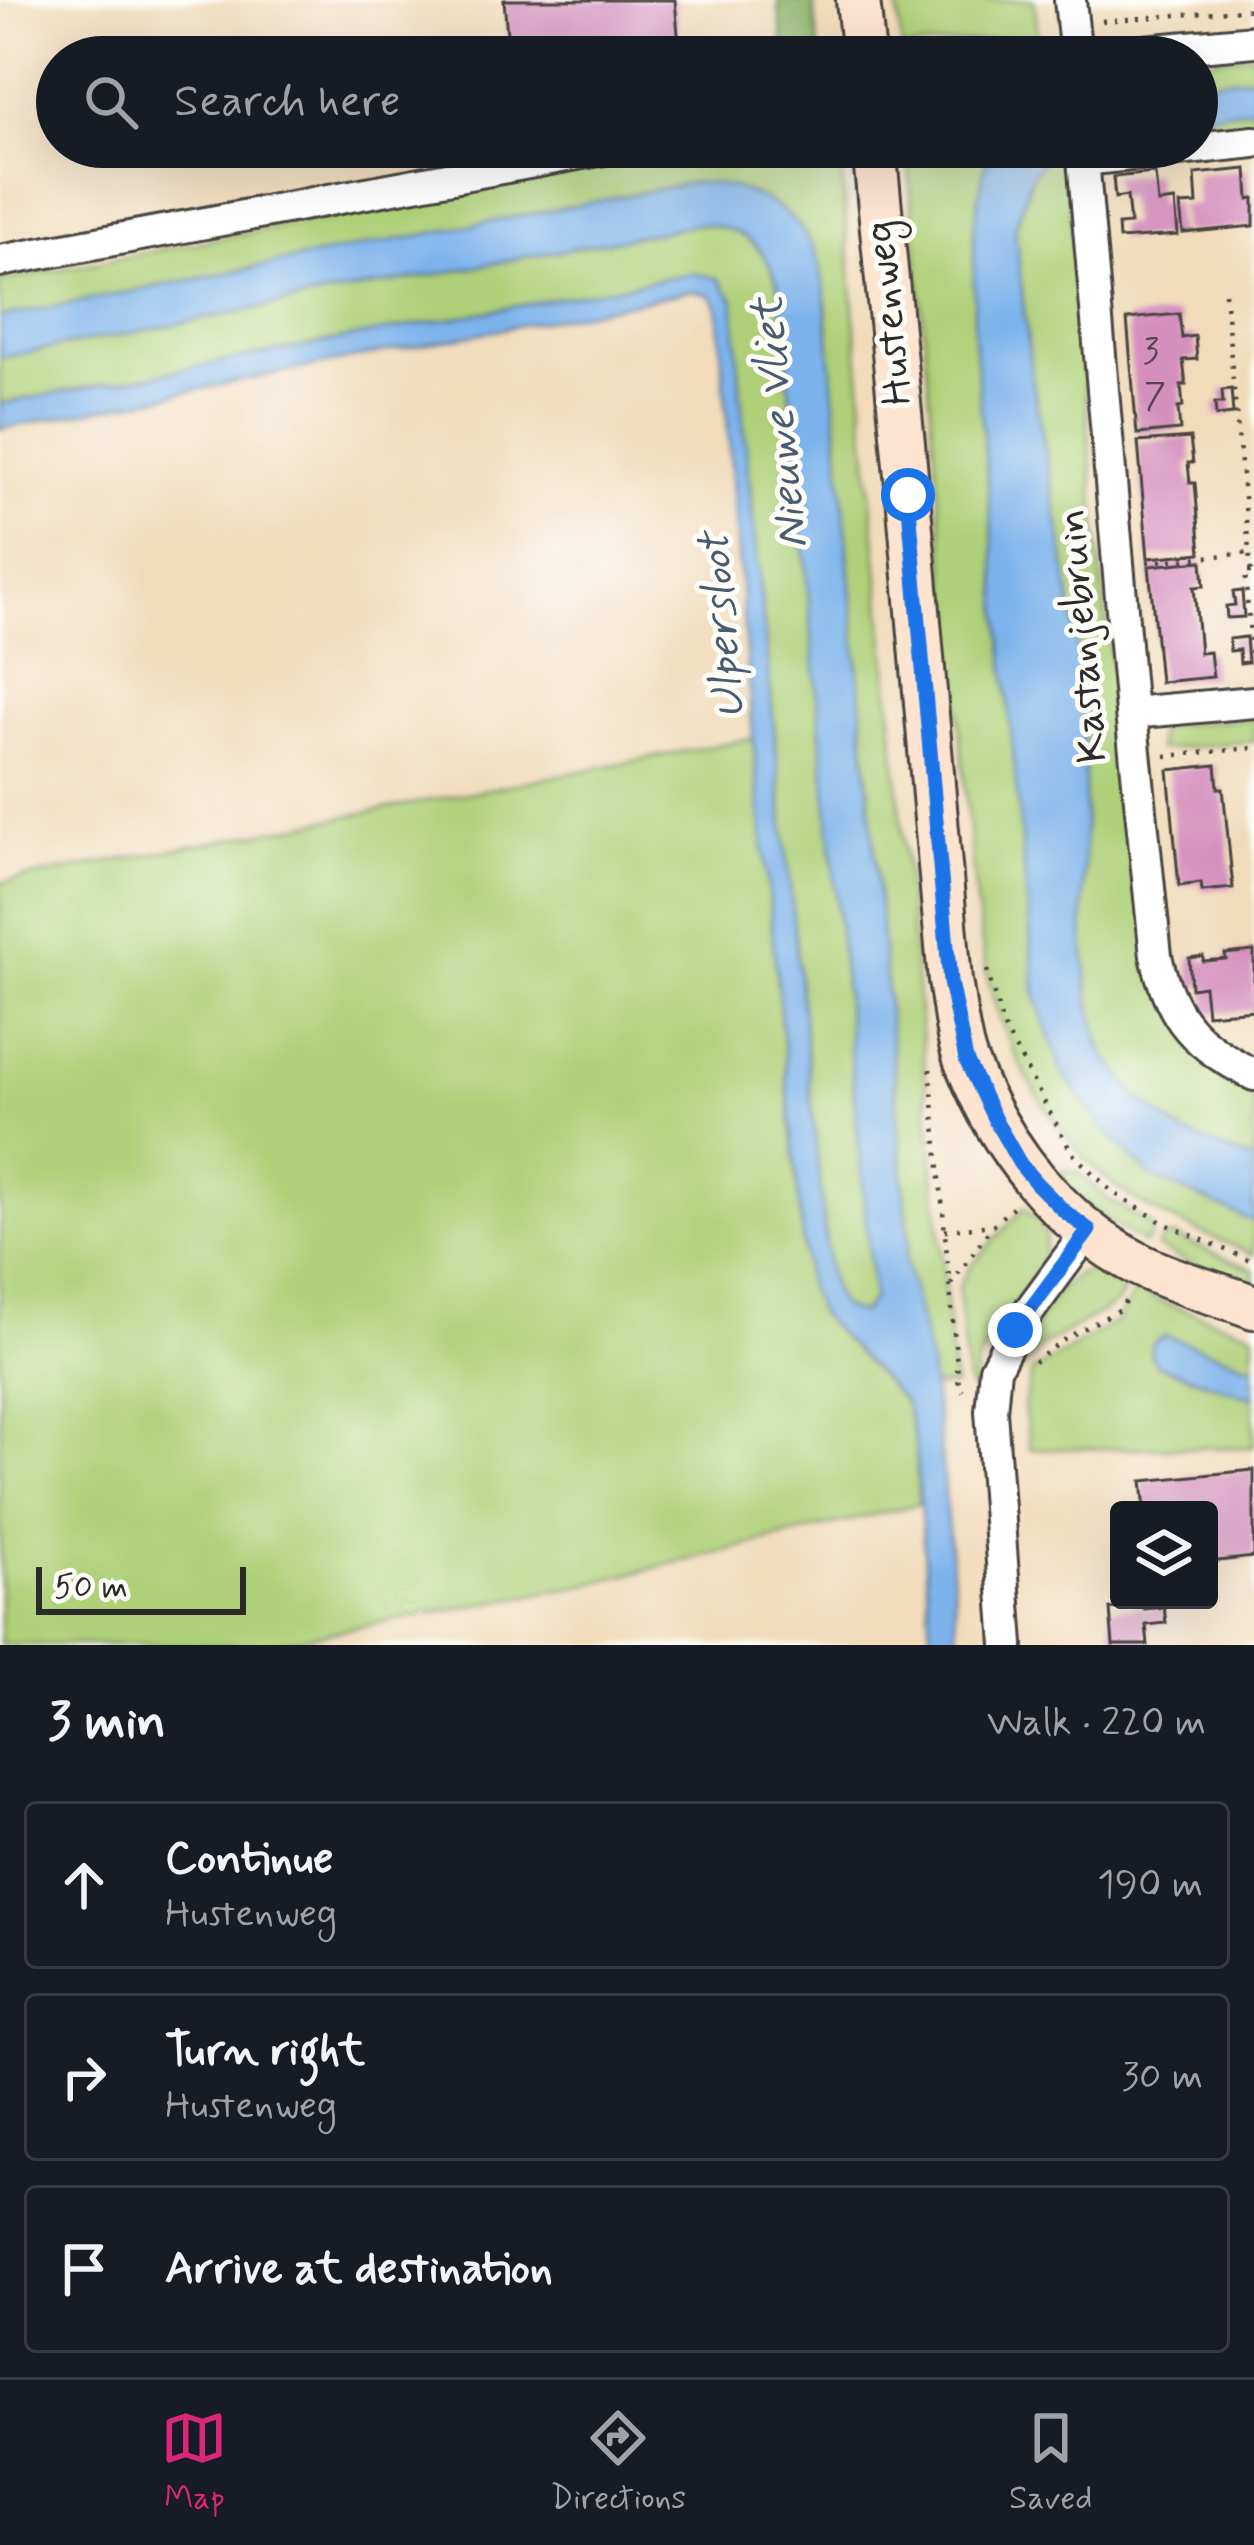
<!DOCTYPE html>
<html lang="en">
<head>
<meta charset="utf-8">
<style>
  body { margin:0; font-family:Mynerve,sans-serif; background:#242831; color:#f1f3f6 }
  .controls { position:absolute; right:36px; bottom:36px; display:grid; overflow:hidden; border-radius:12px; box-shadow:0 12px 48px #0002 }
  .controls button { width:108px; height:108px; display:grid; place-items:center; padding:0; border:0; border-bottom:3px solid #363941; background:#171b24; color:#f1f3f6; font:60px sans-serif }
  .scale { position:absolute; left:36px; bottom:30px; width:210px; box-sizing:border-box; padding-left:12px; border:6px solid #2b2b2b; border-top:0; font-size:33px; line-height:42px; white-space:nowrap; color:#2b2b2b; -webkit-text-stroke:9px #fdfcf7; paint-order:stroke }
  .stop { position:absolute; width:36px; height:36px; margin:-27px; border:9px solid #1a73e8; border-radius:50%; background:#fff }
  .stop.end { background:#1a73e8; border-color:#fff; box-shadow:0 3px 12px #0008 }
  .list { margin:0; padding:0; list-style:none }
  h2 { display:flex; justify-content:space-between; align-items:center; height:156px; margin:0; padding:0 48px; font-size:51px }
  h2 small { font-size:39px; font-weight:400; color:#9ea1a6 }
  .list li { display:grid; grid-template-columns:78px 1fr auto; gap:36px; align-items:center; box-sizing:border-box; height:168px; margin:0 24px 24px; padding:0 24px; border:3px solid #363941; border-radius:12px }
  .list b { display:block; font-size:45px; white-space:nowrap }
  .list p { margin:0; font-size:39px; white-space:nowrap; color:#9ea1a6 }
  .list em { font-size:39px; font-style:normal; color:#9ea1a6 }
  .icon { flex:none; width:66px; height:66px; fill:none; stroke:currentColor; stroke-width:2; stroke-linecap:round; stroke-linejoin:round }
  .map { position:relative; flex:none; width:1254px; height:1645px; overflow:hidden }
  .search { position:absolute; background:#171b24; box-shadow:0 12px 48px #0002; left:36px; right:36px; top:36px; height:132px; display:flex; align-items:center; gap:30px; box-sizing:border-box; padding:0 42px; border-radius:66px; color:#9ea1a6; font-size:45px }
  .sheet { height:732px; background:#171b24 }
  nav { display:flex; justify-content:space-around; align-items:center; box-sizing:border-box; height:168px; border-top:3px solid #363941; background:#171b24; font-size:33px; color:#9ea1a6 }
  nav a { display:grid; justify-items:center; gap:6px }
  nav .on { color:#db2777 }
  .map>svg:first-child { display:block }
  .green { fill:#aed078; stroke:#6c7e52; stroke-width:3 }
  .forest { fill:#8ab268; stroke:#5a6e4a; stroke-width:3 }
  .water { fill:#7db3ec; stroke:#546f8c; stroke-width:3 }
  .building { fill:#d58fbe }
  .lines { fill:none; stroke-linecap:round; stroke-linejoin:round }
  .street-casing { stroke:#494541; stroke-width:36 }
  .secondary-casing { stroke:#494541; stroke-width:48 }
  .path { stroke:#494541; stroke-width:4.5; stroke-dasharray:3 9; stroke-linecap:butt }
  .street { stroke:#fff; stroke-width:30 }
  .secondary { stroke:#fde4d0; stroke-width:42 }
  .route { stroke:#1a73e8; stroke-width:15 }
  .labels { text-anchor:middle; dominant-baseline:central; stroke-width:10; stroke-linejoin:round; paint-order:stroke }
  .number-label { font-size:36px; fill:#564450 }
  .street-label { font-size:42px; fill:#2b2b2b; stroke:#fdfcf7 }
  .water-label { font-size:45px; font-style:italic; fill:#485b6f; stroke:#fdfcf7 }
</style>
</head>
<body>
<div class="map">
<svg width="1254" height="1645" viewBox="0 0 1254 1645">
  <rect width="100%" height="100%" fill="#fdfcf7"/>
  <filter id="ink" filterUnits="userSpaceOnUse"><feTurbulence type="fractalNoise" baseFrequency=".00833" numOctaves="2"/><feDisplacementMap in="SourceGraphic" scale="24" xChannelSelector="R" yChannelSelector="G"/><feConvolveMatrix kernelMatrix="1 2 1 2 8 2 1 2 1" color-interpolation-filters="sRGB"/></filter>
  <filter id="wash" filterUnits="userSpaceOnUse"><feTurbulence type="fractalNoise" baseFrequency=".004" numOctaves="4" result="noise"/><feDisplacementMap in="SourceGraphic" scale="48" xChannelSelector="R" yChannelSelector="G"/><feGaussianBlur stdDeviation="2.7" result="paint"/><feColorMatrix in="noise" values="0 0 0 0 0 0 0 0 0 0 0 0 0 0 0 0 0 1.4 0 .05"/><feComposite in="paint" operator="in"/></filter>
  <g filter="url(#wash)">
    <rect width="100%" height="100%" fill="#f1dbbb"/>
    <g class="green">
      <path d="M897 0H1034L1038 35 902 49Z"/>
      <path d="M1254 54V76L1197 82V60Z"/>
      <path d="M1254 108V129L1197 135V114Z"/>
      <path d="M689 147H839L954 1386 932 1387 905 1257 909 1243 825 291 695 182 0 317V281Z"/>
      <path d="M907 147H995L984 168 1036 996 1150 1176 1254 1222V1255C1208 1234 1154 1217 1114 1185 1060 1144 1005 1051 990 985 982 956 980 924 975 894Z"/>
      <path d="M1054 147H1065L1098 542 1137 890 1197 1053 1221 1074 1254 1094V1161L1184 1134 1136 1096 1102 1050 1089 997 1083 931 1085 807 1082 685 1062 541 1032 379 1015 229 1032 174Z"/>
      <path d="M699 224C747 227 770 251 781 297L873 1299 862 1314C838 1311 835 1298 829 1276L741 398 734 300 692 273 0 404V358Z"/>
      <path d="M1254 718V741L1158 750 1157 731 1170 725Z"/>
      <path d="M753 738 807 1284 818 1313 905 1403 915 1443 918 1504 584 1585 261 1645H0V883Z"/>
      <path d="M1064 1171 1077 1172 1109 1200 1150 1224 1151 1236 1144 1244 1095 1212 1059 1177Z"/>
      <path d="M1024 1208 1039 1222 1046 1236 1043 1261 977 1362 974 1392 967 1382 958 1287 972 1264Z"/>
      <path d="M1173 1236 1254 1270V1290L1201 1269 1157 1247 1163 1238Z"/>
      <path d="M1098 1268 1128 1283 1116 1304 1040 1347 1004 1387 1014 1356 1057 1292 1077 1275Z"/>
      <path d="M1137 1290 1159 1301 1254 1333V1366L1166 1336 1157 1365 1254 1398V1447L1030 1449 1024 1406 1032 1372 1116 1322Z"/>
    </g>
    <path class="forest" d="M778 0H813L820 57H784Z"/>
    <g class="water">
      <path d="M1254 76V108L1197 114V82Z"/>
      <path d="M995 147H1054V149L1032 174 1015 229 1032 379 1062 541 1082 685 1085 807 1083 931 1089 997 1102 1050 1136 1096 1184 1134 1254 1161V1222L1150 1176 1105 1130 1062 1072 1036 996 974 339V228L984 168Z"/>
      <path d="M695 182C744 185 794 204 816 253 821 265 822 278 825 291L909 1243 905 1257 930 1365 940 1444 959 1645H932L915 1443 905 1403 818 1313 807 1284 753 738 718 308 710 295 692 291 0 429V404L692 273 718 278 734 300 741 398 829 1276C835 1297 838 1312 862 1313L873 1298 781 297C771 251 747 227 698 224L0 358V317Z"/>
      <path d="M1166 1336 1254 1366V1398L1157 1365 1151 1356V1346L1158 1339Z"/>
    </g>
    <g id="blocks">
      <g class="building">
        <path d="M504 0H675L680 57H509Z"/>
        <path d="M1247 169 1249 199 1254 198V226L1183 233 1180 205 1197 204 1195 174Z"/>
        <path d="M1155 173 1158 203 1175 201 1178 235 1119 239 1118 225 1130 224 1127 196 1115 198 1113 177Z"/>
        <path d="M1179 314 1182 338 1195 336 1197 359 1183 360 1186 385H1181L1183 407 1178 408 1180 430 1137 434 1127 319Z"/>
        <path d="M1231 389 1233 414 1216 416 1215 403H1223L1222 390Z"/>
        <path d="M1190 438 1193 463H1188L1190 483H1195L1201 553 1148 558 1138 442Z"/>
        <path d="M1202 561 1204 586 1194 587 1200 653 1210 652 1213 677 1160 682 1149 566Z"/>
        <path d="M1242 591 1244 617 1227 618 1226 606 1235 605 1233 592Z"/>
        <path d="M1246 637 1248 662 1240 663 1239 650 1230 651 1229 639Z"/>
        <path d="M1216 765 1218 788H1223L1233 888 1202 891 1201 883 1179 886 1168 770Z"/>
        <path d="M1254 951V1010L1207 1014 1204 986 1191 988 1189 958 1203 956V961L1226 959 1225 954Z"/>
        <path d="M1254 1470V1557L1209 1562V1510H1145L1142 1481Z"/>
        <path d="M1144 1606V1609L1164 1607 1166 1623 1146 1625 1148 1645H1113L1110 1609Z"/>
      </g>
    </g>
  </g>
  <g filter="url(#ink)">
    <use href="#blocks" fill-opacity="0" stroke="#494541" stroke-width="3"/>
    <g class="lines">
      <g class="street-casing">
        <g id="street">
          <path d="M1070 0 1076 57"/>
          <path d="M1078 57 1254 41"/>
          <path d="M1082 147 1131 713 1156 956C1171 1021 1196 1045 1254 1075"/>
          <path d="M1083 160 1254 142"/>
          <path d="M0 261 615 147"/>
          <path d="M1131 713 1254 702"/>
          <path d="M1008 1645 991 1411 995 1369 1015 1330 1089 1230"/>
        </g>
      </g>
      <g class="secondary-casing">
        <g id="secondary">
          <path d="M858 0 864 57"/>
          <path d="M874 147 908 495 950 981C955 1008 957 1039 967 1064 1001 1148 1058 1223 1140 1265 1176 1283 1217 1293 1254 1307"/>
        </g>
      </g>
      <g class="path">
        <path d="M1102 21 1254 9"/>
        <path d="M1225 293 1251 572 1254 571"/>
        <path d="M1147 562 1250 553"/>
        <path d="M1251 572H1245L1253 673"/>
        <path d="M1165 756 1254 748"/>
        <path d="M987 970 1003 1026 1072 1153 1111 1191 1163 1223 1254 1262"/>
        <path d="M930 1069 959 1387 963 1391"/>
        <path d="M945 1230 993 1225 1015 1205"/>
        <path d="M951 1284 993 1225"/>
        <path d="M1034 1362 1068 1337 1121 1309 1127 1298"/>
      </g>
      <use href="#street" class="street"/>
      <use href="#secondary" class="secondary"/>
    </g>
  </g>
  <g class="lines" filter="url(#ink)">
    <path class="route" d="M908 495 950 982 966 1060 995 1120 1020 1164 1037 1184 1064 1211 1089 1230 1015 1330"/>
  </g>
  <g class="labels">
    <g class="number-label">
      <text x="1151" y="352">3</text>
      <text x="1155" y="397">7</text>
    </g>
    <g class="street-label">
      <text transform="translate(890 313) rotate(-96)">Hustenweg</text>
      <text transform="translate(1083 636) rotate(-95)">Kastanjebruin</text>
    </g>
    <g class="water-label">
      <text transform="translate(781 423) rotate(-96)">Nieuwe Vliet</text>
      <text transform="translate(723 626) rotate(-95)">Ulpersloot</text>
    </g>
  </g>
</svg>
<div class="controls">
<button><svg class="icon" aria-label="layers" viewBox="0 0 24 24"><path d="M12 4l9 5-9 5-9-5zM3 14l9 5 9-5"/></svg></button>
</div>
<div class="scale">50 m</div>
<div class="stop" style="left:908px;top:495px"></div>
<div class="stop end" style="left:1015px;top:1330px"></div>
<div class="search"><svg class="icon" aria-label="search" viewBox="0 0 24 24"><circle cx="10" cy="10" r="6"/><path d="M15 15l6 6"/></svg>Search here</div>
</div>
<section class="sheet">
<h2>3 min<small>Walk · 220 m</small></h2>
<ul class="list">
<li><svg class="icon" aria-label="ahead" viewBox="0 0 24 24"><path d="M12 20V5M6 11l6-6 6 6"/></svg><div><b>Continue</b><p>Hustenweg</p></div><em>190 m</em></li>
<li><svg class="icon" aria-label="right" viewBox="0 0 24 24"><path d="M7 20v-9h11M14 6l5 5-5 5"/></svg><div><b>Turn right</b><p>Hustenweg</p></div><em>30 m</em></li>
<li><svg class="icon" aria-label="arrive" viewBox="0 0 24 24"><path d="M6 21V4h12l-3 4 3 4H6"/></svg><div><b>Arrive at destination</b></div></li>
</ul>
</section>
<nav>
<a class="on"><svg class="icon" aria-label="map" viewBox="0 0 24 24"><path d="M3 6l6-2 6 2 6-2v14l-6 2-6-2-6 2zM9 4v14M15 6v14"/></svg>Map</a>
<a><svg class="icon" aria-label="directions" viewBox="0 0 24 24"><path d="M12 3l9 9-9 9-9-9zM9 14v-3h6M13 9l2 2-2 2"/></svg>Directions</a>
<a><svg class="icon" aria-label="saved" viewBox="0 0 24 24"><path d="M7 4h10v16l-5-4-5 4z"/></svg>Saved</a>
</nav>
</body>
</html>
